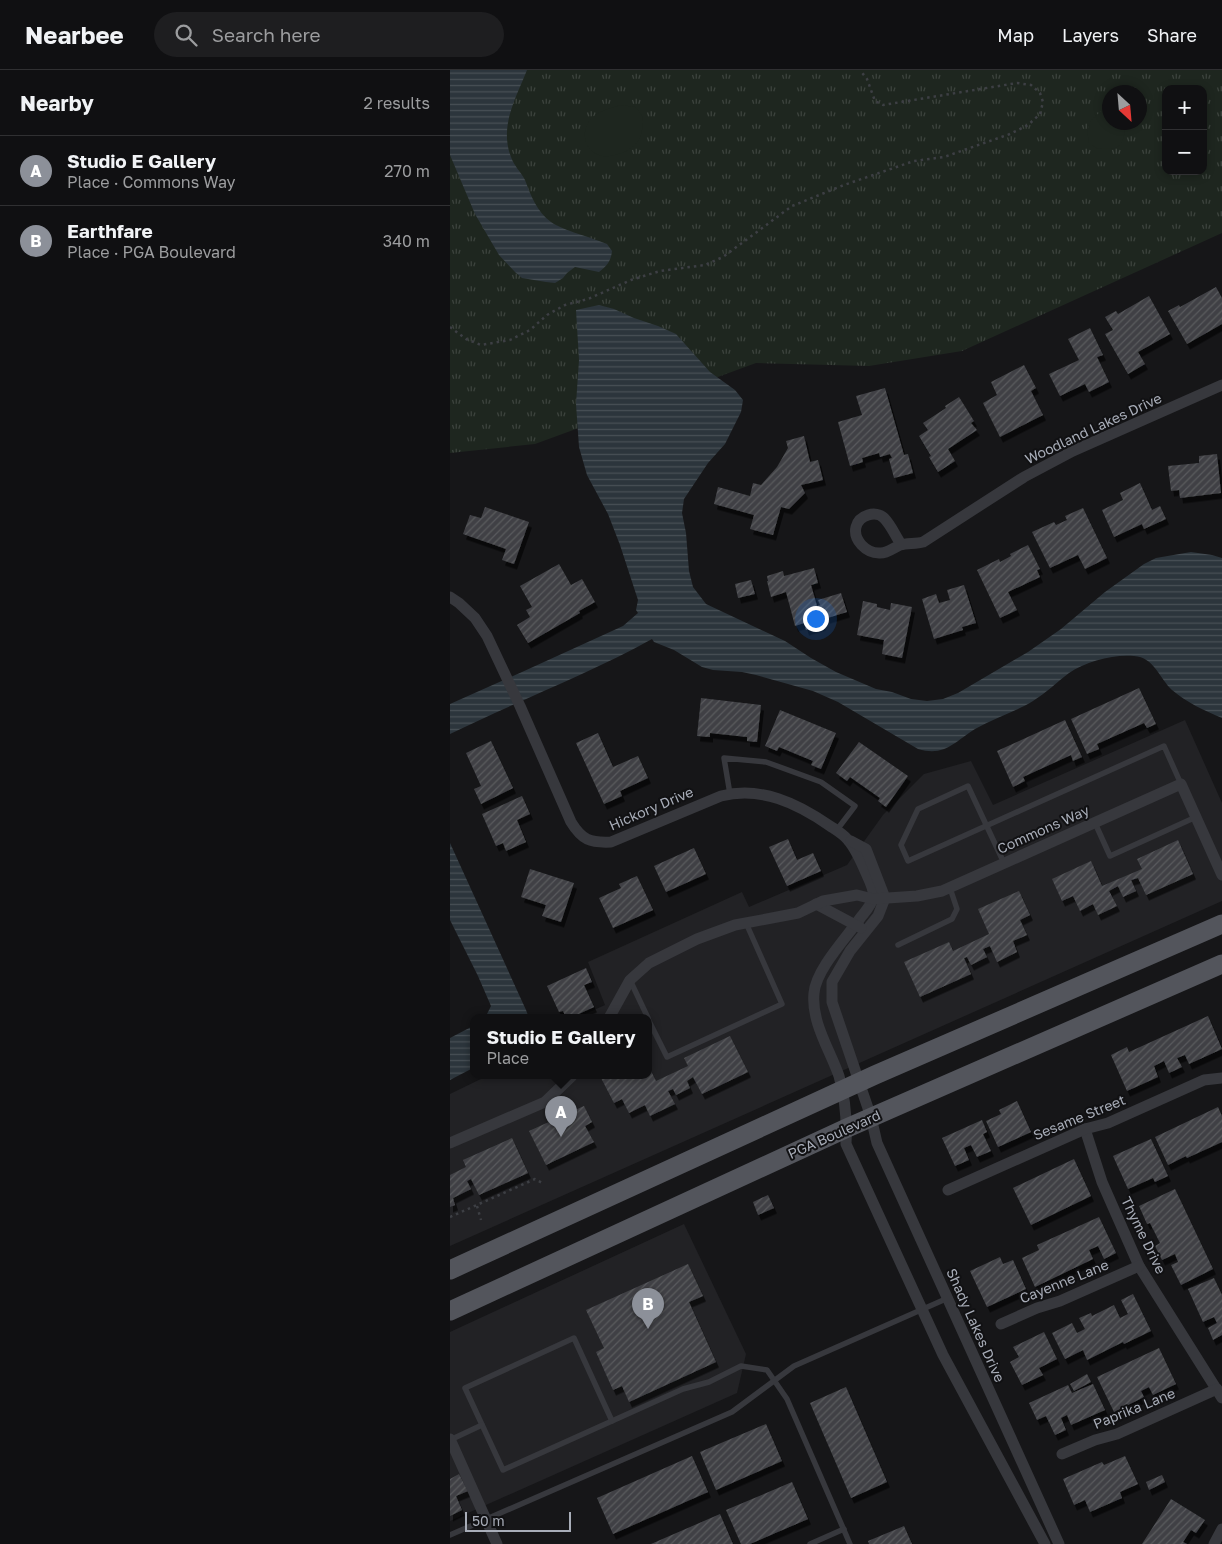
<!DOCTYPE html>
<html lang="en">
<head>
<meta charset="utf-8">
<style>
  body { margin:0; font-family:"Golos Text",sans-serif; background:#1e1e20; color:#f1f3f6 }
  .controls { position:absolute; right:15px; top:15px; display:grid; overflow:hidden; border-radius:10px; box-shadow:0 2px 8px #0003 }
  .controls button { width:45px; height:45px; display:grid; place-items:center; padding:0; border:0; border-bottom:1px solid #303032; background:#101012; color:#f1f3f6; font:25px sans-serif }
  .compass { position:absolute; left:652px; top:15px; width:45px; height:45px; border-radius:50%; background:#101012; box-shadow:0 2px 8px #0003; rotate:154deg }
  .scale { position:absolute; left:15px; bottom:12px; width:106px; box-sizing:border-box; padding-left:5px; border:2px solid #a8adb8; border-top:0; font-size:14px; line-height:18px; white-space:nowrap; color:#a8adb8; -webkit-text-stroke:4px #111113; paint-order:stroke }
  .you { position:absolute; left:365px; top:548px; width:18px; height:18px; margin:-12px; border:4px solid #fff; border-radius:50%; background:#1a73e8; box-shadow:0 0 0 8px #1a73e833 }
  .badge { display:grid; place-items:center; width:32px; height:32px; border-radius:50%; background:#8c9099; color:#fff; font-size:16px; font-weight:700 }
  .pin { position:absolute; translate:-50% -41px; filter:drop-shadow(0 1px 2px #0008) }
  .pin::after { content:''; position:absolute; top:26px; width:18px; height:15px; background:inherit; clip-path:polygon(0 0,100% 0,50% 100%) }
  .popup { position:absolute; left:20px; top:944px; width:182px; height:65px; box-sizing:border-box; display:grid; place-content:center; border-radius:10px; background:#101012; filter:drop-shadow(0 1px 4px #0005); font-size:16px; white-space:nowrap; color:#9c9d9f }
  .popup b { font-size:19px; color:#f1f3f6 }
  .popup::after { content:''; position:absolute; left:50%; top:100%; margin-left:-10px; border:10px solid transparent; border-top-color:#101012 }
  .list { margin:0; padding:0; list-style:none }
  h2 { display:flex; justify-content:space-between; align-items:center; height:65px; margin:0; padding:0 20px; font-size:21px }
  h2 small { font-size:16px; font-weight:400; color:#9c9d9f }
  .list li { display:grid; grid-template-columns:32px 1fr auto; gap:15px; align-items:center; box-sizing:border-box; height:70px; padding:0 20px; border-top:1px solid #303032 }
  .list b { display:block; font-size:19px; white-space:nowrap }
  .list p { margin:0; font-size:16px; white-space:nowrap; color:#9c9d9f }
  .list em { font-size:16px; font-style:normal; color:#9c9d9f }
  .icon { flex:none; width:28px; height:28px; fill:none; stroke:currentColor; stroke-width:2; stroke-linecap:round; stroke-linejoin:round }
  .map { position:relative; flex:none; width:772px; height:1474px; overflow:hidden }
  header { display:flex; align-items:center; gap:30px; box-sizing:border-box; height:70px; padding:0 25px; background:#101012; border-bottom:1px solid #303032 }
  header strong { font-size:24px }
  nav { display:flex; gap:28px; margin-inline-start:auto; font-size:18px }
  .search { width:350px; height:45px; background:#1e1e20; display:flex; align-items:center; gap:12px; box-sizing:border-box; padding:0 18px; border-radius:28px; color:#9c9d9f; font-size:19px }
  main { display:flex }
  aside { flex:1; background:#101012 }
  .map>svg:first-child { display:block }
  .built { fill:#222225 }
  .grass { fill:url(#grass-tufts); fill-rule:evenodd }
  .park { fill:#1e261f }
  .water { fill:url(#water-rules) }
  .building { fill:url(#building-hatch); filter:url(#shadow) }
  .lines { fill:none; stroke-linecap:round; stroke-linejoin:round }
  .path { stroke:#3d3f44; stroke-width:2.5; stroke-dasharray:2.5 4; stroke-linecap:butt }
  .service { stroke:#37383d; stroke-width:5.5 }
  .minor { stroke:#37383d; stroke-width:11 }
  .primary { stroke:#53555c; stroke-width:19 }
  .labels { text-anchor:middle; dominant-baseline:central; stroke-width:4; stroke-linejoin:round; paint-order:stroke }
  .street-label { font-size:14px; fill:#a8adb8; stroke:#111113 }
</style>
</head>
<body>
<header>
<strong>Nearbee</strong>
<div class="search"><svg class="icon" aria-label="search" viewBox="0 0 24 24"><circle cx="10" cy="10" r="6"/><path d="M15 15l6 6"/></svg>Search here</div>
<nav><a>Map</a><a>Layers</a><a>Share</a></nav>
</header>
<main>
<aside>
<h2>Nearby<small>2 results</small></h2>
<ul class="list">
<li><span class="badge">A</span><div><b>Studio E Gallery</b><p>Place · Commons Way</p></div><em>270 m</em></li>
<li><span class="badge">B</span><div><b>Earthfare</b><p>Place · PGA Boulevard</p></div><em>340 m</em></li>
</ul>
</aside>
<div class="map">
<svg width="772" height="1474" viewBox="0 0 772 1474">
  <defs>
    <pattern id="grass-tufts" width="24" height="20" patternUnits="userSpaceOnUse" patternTransform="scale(1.25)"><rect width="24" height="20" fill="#1e261f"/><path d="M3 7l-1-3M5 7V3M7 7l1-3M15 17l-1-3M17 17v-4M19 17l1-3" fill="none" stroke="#3c433d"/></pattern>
    <pattern id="water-rules" width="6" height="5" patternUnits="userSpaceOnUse" patternTransform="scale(1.25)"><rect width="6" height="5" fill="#2c353c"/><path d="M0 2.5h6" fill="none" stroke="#485056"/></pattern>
    <pattern id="building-hatch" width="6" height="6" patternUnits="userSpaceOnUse" patternTransform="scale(1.25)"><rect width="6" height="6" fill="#404145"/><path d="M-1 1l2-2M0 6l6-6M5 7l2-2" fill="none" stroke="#595a5e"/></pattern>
    <filter id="shadow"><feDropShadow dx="3" dy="5.5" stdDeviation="0" flood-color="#0009"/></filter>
  </defs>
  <rect width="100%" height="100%" fill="#161618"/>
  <g class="built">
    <path d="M735 650 772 733V831L0 1176V1024L37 1006H198V948H126L155 935 138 892 292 822 299 837 397 795 433 745 474 704 521 691 543 735Z"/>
    <path d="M234 1154 296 1284 287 1323 0 1451V1262Z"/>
  </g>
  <path class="grass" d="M0 0H772V163L512 281 419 296 306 293 85 374 0 383ZM716 19H753V101H716ZM660 22H690V52H660Z"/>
  <g class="park">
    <path d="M659 33 660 52 676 53C674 61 675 75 665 78 660 79 653 78 648 79L639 73C634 47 646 49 659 33Z"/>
    <path d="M171 35 185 37C195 47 194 51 191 65 188 74 180 80 172 83 165 85 156 88 149 85 133 80 130 58 143 47 151 40 161 38 171 35Z"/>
  </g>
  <g class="water">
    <path d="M0 0H77C66 28 49 56 61 87 64 96 71 102 75 110 81 126 87 142 101 152 114 161 141 167 157 174L162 181C161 191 157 196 149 202L125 197 117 203 113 208 105 213 96 212 72 208 65 202 49 185 25 144 0 85Z"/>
    <path d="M149 235 164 239 184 248 208 256 226 264 260 302 285 320 293 330 291 342 275 374 258 393 234 429 232 443 236 463 239 501 243 517 256 534 335 571 361 588 386 602 426 619 442 622 461 629 477 631 493 629 508 623 578 582 611 559 655 522 694 494 706 488 741 482 762 485 772 488V648C755 641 736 632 722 620 710 609 704 587 684 586 664 584 636 591 619 603 607 612 596 623 583 631 565 642 544 648 525 659 504 672 495 687 468 679L388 632 363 621 306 605 292 602 263 600 252 597 224 580 204 572 202 569C137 605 67 631 0 664V634L72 602 173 556 188 543 186 540 188 530 170 475 158 444 137 405 129 377 126 334 129 290 126 240Z"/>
    <path d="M0 773 76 940 79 948H35L41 936 28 906 0 850Z"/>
    <path d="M23 956V998L0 1010V968Z"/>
  </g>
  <g class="building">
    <path d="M766 217 772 228V254L737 274 718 241 729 235 730 237Z"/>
    <path d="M699 226 720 264 688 282 695 294 678 304 655 264 663 260 655 247 666 241 668 244Z"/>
    <path d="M640 258 653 285 647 287 659 312 639 322 635 314 610 326 599 304 629 290 618 269Z"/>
    <path d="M574 295 586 318 581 321 593 345 550 367 533 333 547 325 541 312Z"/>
    <path d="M435 318 454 385 458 384 463 403 444 408 439 389 442 388 440 384 430 387 429 383 412 388 413 392 400 396 388 352 412 345 406 326Z"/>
    <path d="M509 327 524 351 521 353 527 360 498 379 505 391 488 402 479 387 481 386 469 366 478 360 473 353 496 338 495 336Z"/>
    <path d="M354 366 360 392 368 390 373 410 351 415 355 423 339 439 331 437 323 465 300 459 304 445 264 434 268 417 300 426 303 413 311 415 327 397 338 378 336 371Z"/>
    <path d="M767 384 771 423 730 428 729 420 721 421 718 396 749 393V386Z"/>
    <path d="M690 413 702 440 710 436 716 449 694 459 692 454 664 467 652 440 673 430 670 423Z"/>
    <path d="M35 437 79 452 64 494 52 490 56 479 13 464 20 445 31 448Z"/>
    <path d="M633 438 657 488 635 499 628 485 600 498 582 462 604 452 606 455 617 450 615 446Z"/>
    <path d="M578 475 590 499 587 500 590 507 558 522 567 540 550 548 527 500 549 489 550 492 561 486 560 484Z"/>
    <path d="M109 494 121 515 132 509 145 532 129 541 130 543 78 573 67 555 80 547 76 540 82 537 70 516Z"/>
    <path d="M364 498 368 513 361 515 367 536 370 535 368 530 391 523 397 542 374 549 372 540 368 541 373 555 356 560 354 553 345 556 336 522 321 527 317 511H318L317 506 333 501 334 506Z"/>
    <path d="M301 510 305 524 288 528 285 514Z"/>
    <path d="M514 515 526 553 512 557 513 560 484 569 472 529 486 524 489 533 500 530 497 520Z"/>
    <path d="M413 531 427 534V537L440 540 441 533 462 537 452 588 432 584 434 570 407 565Z"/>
    <path d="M689 618 706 654 697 658 694 653 647 674 649 679 637 684 621 649Z"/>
    <path d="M251 628 311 635 307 672 297 671V667L260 663V667L247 666Z"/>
    <path d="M330 640 386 663 371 699 361 695 363 691 329 677 327 681 315 676Z"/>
    <path d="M615 650 632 687 623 691 621 685 573 707 575 711 563 717 547 681Z"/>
    <path d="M148 663 163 697 188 686 198 708 170 721 172 726 154 734 126 673Z"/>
    <path d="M41 671 63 718 31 734 24 719 31 716 16 683Z"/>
    <path d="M409 672 458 706 436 737 428 731 430 728 400 707 397 711 386 703Z"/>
    <path d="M72 726 80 744 67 750 76 772 56 781 53 773 46 776 32 744Z"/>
    <path d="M338 769 347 790 363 783 371 801 337 816 319 777Z"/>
    <path d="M728 770 743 804 696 825 688 808 681 810 686 821 673 827 668 816 659 821 667 836 648 845 643 834 630 841 623 826 612 831 602 809 641 791 652 816 692 799 687 789Z"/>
    <path d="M244 778 256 804 216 822 204 796Z"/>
    <path d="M80 799 124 813 111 852 92 846 96 835 71 827Z"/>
    <path d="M187 806 203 840 163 858 149 828 171 818 169 814Z"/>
    <path d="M569 821 580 845 570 850 577 865 563 871 567 882 547 892 540 876 533 879 537 887 521 895 517 887 514 888 521 904 470 927 454 892 499 872 503 881 539 864 528 839Z"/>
    <path d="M136 898 142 912 134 915 144 937 120 948H116L113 941 109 942 97 916Z"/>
    <path d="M758 946 772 979 739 994 735 985 727 988 732 997 719 1003 714 991 704 996 708 1007 677 1021 661 985 677 977 679 982Z"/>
    <path d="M280 966 298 1002 252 1024 243 1007 237 1011 240 1018 226 1025 223 1019 218 1021 225 1034 200 1046 195 1035 179 1043 172 1029 164 1033 150 1006H198V995L206 1011 238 996 234 988Z"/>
    <path d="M567 1031 581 1062 548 1077 536 1051 551 1044 549 1040Z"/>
    <path d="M134 1036 142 1052 135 1056 144 1072 96 1095 79 1061Z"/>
    <path d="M768 1037 772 1046V1072L737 1088 736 1086 718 1095 705 1067Z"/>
    <path d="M532 1050 537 1062 533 1064 541 1081 527 1087 521 1075 514 1078 519 1090 505 1096 492 1068Z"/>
    <path d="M62 1068 78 1103 29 1125 21 1109 17 1111 21 1119 3 1128 5 1135 0 1137V1105L16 1097 13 1090Z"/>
    <path d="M701 1069 718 1106 705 1112 703 1108 678 1119 663 1086Z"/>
    <path d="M624 1089 641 1126 581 1155 563 1118Z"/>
    <path d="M725 1119 763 1199 731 1215 721 1195 728 1192 725 1184 712 1190 705 1176 710 1173 700 1153 697 1154 689 1136Z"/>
    <path d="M318 1125 324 1138 308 1145 303 1132Z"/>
    <path d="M649 1147 666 1183 654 1189 648 1176 639 1180 643 1189 585 1217 572 1188 589 1180 587 1175Z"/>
    <path d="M550 1187 553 1194 563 1190 576 1219 537 1237 520 1201Z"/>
    <path d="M238 1194 253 1226 239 1232 266 1292 179 1332 172 1316 163 1320 146 1282 154 1278 136 1240Z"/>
    <path d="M764 1208 772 1225V1265L763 1270 758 1258 767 1253 764 1247 753 1252 738 1219Z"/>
    <path d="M683 1224 701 1261 674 1274 673 1272 637 1290 633 1280 615 1289 602 1263 622 1253 627 1263 635 1259 629 1248 641 1243 642 1246 664 1235 670 1248 678 1244 671 1230Z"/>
    <path d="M594 1262 607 1289 589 1298 593 1305 572 1315 560 1292 569 1287 563 1277Z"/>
    <path d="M709 1278 726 1314 703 1325 699 1317 691 1321 694 1327 664 1342 647 1307Z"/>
    <path d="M637 1304 641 1312 624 1321 620 1314Z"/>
    <path d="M643 1314 655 1340 621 1355 617 1345 611 1348 616 1360 605 1365 596 1346 587 1350 579 1333 618 1315 622 1323Z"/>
    <path d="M396 1317 437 1412 401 1428 360 1333Z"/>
    <path d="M316 1354 332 1391 266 1420 250 1382Z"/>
    <path d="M242 1386 258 1422 163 1464 147 1428Z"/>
    <path d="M675 1386 688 1414 670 1422 672 1428 640 1442 635 1430 624 1435 613 1409 652 1392 654 1395Z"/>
    <path d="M9 1404 18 1421 6 1426 12 1440 0 1446V1409Z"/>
    <path d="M712 1405 715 1412 699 1420 696 1412Z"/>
    <path d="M342 1412 358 1449 300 1474H291L276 1440Z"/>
    <path d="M721 1429 755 1450 746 1463 741 1460 733 1472 737 1474H692Z"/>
    <path d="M270 1444 283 1474H201Z"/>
    <path d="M454 1456 462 1474H419L418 1471Z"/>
  </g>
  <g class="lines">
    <g class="path">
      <path d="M0 257 16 269 31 275 60 270 80 260 97 245 115 235 138 229 181 210 210 201 255 195 273 187 342 136 394 115 464 91 494 87 560 64 578 55 590 44 593 32 590 23 581 15 567 13 433 35 425 31 417 9 410 0"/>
      <path d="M27 1136 31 1150"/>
      <path d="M0 1147 85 1109 94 1114"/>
    </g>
    <g class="service">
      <path d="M280 724 274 688 316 692 371 712 405 736 386 761"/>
      <path d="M645 753 660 786 746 747"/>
      <path d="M554 793 518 716 468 739 451 775 458 791 714 676 731 714"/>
      <path d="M448 875 502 849 507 839 500 818"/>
      <path d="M180 910 198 948"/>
      <path d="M198 949 217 987 332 934 296 853"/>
      <path d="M124 1268 162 1351 53 1400 15 1318Z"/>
      <path d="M162 1351 233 1319 259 1312 291 1296 317 1300 337 1329 400 1474"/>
      <path d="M0 1370 32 1355"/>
      <path d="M0 1465 282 1342 344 1296 498 1228"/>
      <path d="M360 1474 394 1459"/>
    </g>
    <g class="minor">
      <path d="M451 474C446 467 441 455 434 448 426 440 409 445 406 457 403 470 416 483 429 483 437 484 443 478 450 475 457 473 466 474 473 472L574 407 623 381 772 315"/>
      <path d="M0 527 9 533 25 548 37 566 70 636 121 752C132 770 140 773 161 772L271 726C311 716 347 733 380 756 386 760 393 764 398 770 406 779 411 791 416 803 419 810 425 820 423 828 422 834 415 842 411 847 397 867 366 899 364 923 361 952 380 980 389 1006 395 1027 397 1052 396 1074L493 1285 595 1474"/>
      <path d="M401 771 416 779 435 828 428 846 400 881 382 912V932L421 1047 427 1073 609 1474"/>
      <path d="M366 834 411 858"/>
      <path d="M159 948 180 910 199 893 247 869 285 855 348 843 373 831 407 825 423 829 467 826 492 821 731 714 772 805"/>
      <path d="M635 1059 652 1112 689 1196 772 1328"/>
      <path d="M0 1073 95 1032 122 1006"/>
      <path d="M498 1120 635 1059 658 1053 754 1010 772 1008"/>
      <path d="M551 1254 587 1238 610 1231 689 1196"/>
      <path d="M0 1369 47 1474"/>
      <path d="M612 1384 645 1370 667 1364 767 1319"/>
      <path d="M764 1474 772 1459"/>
    </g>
    <g class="primary">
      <path d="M0 1200 425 1005 772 854"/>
      <path d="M0 1241 397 1058 772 894"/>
    </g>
  </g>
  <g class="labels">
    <g class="street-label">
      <text transform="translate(643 358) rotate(-25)">Woodland Lakes Drive</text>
      <text transform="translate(201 738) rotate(-23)">Hickory Drive</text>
      <text transform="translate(593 759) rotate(-24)">Commons Way</text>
      <text transform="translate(629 1047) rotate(-22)">Sesame Street</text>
      <text transform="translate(384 1064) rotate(-24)">PGA Boulevard</text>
      <text transform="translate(694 1165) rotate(64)">Thyme Drive</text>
      <text transform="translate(614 1211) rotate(-22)">Cayenne Lane</text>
      <text transform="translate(526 1255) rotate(66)">Shady Lakes Drive</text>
      <text transform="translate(684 1338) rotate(-22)">Paprika Lane</text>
    </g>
  </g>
</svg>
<div class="controls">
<button>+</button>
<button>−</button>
</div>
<svg class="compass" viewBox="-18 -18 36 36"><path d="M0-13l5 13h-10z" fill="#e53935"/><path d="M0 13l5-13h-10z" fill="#9c9d9f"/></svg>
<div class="scale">50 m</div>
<div class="you"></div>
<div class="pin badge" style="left:111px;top:1067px">A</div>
<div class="popup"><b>Studio E Gallery</b>Place</div>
<div class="pin badge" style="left:198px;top:1259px">B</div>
</div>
</main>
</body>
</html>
